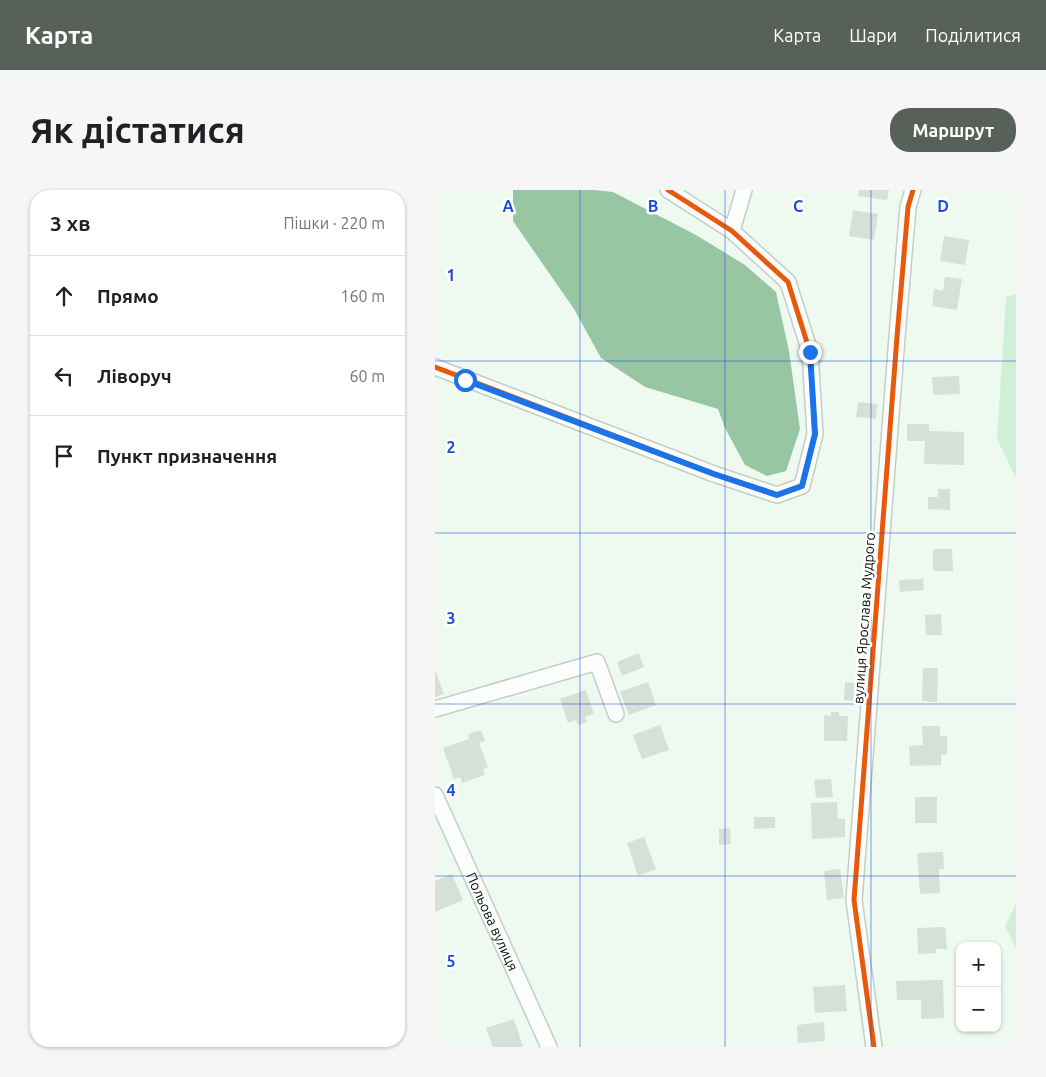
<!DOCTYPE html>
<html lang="uk">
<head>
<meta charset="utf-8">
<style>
  body { margin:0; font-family:Ubuntu,sans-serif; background:#f6f6f6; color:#202124 }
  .controls { position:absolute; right:15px; bottom:15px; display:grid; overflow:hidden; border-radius:10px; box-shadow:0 1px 4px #0004 }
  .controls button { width:45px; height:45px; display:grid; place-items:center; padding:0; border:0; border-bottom:1px solid #e0e0e0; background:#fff; color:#202124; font:25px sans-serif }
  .stop { position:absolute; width:15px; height:15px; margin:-11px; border:4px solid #1a73e8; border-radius:50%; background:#fff }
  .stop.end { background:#1a73e8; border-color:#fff; box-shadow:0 1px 5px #0008 }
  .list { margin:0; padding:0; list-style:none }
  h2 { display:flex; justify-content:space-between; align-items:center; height:65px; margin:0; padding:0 20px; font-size:21px }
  h2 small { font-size:16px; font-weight:400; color:#757577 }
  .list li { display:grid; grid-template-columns:32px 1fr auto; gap:15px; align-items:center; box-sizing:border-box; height:80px; padding:0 20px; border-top:1px solid #e0e0e0 }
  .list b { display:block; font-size:19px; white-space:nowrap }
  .list em { font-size:16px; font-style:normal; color:#757577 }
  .icon { flex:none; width:28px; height:28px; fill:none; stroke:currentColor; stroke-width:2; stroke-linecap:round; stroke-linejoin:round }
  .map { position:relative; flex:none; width:581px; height:857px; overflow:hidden; border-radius:20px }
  header { display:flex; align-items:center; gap:30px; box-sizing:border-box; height:70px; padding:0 25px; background:#576159; color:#fff }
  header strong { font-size:24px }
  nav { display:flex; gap:28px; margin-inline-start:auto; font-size:18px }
  .intro { display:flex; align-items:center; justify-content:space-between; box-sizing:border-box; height:120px; padding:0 30px }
  h1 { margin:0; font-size:35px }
  .button { padding:12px 22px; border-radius:20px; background:#576159; color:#fff; font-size:18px; font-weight:700 }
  main { display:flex; gap:30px; padding:0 30px }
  aside { flex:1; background:#fff; border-radius:20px; box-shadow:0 1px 4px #0004 }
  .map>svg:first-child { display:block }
  .green { fill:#cff0d6 }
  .water { fill:#98c6a3 }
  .building { fill:#d5e0d7 }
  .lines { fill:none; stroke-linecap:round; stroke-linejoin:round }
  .street-casing { stroke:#c3cec6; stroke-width:18 }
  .street { stroke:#fcfefd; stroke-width:15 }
  .cycleway-casing { stroke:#fff; stroke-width:8 }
  .cycleway { stroke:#e8590c; stroke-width:5 }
  .route { stroke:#1a73e8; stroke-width:6 }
  .grid { fill:none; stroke:#1d4ed8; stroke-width:1; stroke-opacity:0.55 }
  .labels { text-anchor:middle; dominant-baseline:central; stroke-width:5; stroke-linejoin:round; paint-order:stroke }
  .street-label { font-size:14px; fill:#060e08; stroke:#fff }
  .grid-label { font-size:16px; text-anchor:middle; font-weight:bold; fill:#1d4ed8; stroke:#fff; stroke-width:5; stroke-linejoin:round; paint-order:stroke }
</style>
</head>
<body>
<header>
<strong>Карта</strong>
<nav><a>Карта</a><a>Шари</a><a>Поділитися</a></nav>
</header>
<div class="intro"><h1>Як дістатися</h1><a class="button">Маршрут</a></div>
<main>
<aside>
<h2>3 хв<small>Пішки · 220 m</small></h2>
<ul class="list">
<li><svg class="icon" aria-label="ahead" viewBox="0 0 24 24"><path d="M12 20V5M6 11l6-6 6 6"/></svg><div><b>Прямо</b></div><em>160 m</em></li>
<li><svg class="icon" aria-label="left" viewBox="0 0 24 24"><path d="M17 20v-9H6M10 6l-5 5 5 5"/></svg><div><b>Ліворуч</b></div><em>60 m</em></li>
<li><svg class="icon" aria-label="arrive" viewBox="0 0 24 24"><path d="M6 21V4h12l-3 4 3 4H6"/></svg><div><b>Пункт призначення</b></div></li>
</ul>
</aside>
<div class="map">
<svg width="581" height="857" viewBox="0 0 581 857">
  <rect width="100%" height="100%" fill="#eefaf0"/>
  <g class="green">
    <path d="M581 104V288L562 249 571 107Z"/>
    <path d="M581 713V758L570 737Z"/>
  </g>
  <path class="water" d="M78 0H159L178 2 261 45 310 75 341 102 354 161 365 239 351 281 332 286 310 275 290 238 283 219 210 197 166 168 139 119 78 31Z"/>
  <g class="building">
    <path d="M424 0H454L452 10 423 6Z"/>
    <path d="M418 20 443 24 439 50 414 46Z"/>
    <path d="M509 46 534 50 530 75 505 71Z"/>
    <path d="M510 87 527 89 522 120 497 116 499 99 508 101Z"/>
    <path d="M524 186 525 204 498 205 497 187Z"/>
    <path d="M423 212 442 214 441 229 421 227Z"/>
    <path d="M472 234H494V241L529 242V275L489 274 490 251H472Z"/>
    <path d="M503 299H515V320L493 319V307H503Z"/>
    <path d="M498 359H517L518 381H498Z"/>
    <path d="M488 389 489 400 465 402 464 390Z"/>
    <path d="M506 424 507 445H491L490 425Z"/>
    <path d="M204 463 209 477 187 486 182 472Z"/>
    <path d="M488 478H503L502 512 487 511Z"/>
    <path d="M0 480 9 504 0 507Z"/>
    <path d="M213 492 221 515 194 525 185 502Z"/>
    <path d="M410 492 420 493 419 511 409 510Z"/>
    <path d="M151 500 159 524 150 527 152 532 143 535 141 530 133 533 125 509Z"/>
    <path d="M396 522H404V526H413L412 551H389V525L396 526Z"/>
    <path d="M225 535 234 560 207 569 198 545Z"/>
    <path d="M487 536H505V546H512V565H506V575L475 576 474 556 488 555Z"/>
    <path d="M46 540 50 551 44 553 53 577 48 579 50 585 27 593 25 587 19 589 8 558 34 549 33 544Z"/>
    <path d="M396 589 398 607 381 608 379 590Z"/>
    <rect x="480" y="607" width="22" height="26"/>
    <path d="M402 612 403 629H410V647L377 649 376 613Z"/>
    <path d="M319 627H340V638L319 639Z"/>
    <path d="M295 638 296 654 284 655V639Z"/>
    <path d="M209 647 221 679 203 686 192 653Z"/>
    <path d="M508 662 509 679H504L505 703 485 704 482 663Z"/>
    <path d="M405 679 409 708 392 710 389 681Z"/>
    <path d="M17 684 28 710 0 722V691Z"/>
    <path d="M510 737 512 759H501V763L483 764 482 738Z"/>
    <path d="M508 790 509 828 486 829V810H462L461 791Z"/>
    <path d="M410 795 412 821 380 823 378 797Z"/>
    <path d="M79 829 88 857H58L51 838Z"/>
    <path d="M389 832 390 851 363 853 362 835Z"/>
  </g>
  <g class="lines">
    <g class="street-casing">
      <g id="street">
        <path d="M297 41 309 0"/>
        <path d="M0 177 279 284 342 305 367 296 380 244 375 162 353 92 297 41 233 0"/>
        <path d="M0 519 162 472 181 524"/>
        <path id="s1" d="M0 605 114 857"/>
        <path d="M439 857 419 710 462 147 473 17 478 0"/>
      </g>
    </g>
    <use href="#street" class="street"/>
    <g class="cycleway-casing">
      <g id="cycleway">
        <path d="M0 177 279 284 342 305 367 296 380 244 375 162 353 92 297 41 233 0"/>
        <path d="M439 857 419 710 462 147 473 17 478 0"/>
      </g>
    </g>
    <use href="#cycleway" class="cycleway"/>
  </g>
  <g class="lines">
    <path class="route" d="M30 190 279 284 342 305 367 296 380 244 375 162"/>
  </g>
  <path class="grid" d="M145 0V857M290 0V857M436 0V857M0 171H581M0 343H581M0 514H581M0 686H581"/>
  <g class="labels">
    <g class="street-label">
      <text transform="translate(429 428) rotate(-86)">вулиця Ярослава Мудрого</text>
      <text stroke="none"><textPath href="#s1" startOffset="139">Польова вулиця</textPath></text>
    </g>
  </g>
  <g class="grid-label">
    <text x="73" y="22">A</text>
    <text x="218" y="22">B</text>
    <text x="363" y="22">C</text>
    <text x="508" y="22">D</text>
    <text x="16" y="91">1</text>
    <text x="16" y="263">2</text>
    <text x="16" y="434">3</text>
    <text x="16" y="606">4</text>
    <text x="16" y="777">5</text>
  </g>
</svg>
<div class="controls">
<button>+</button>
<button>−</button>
</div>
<div class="stop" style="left:30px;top:190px"></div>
<div class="stop end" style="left:375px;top:162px"></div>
</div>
</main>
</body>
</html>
